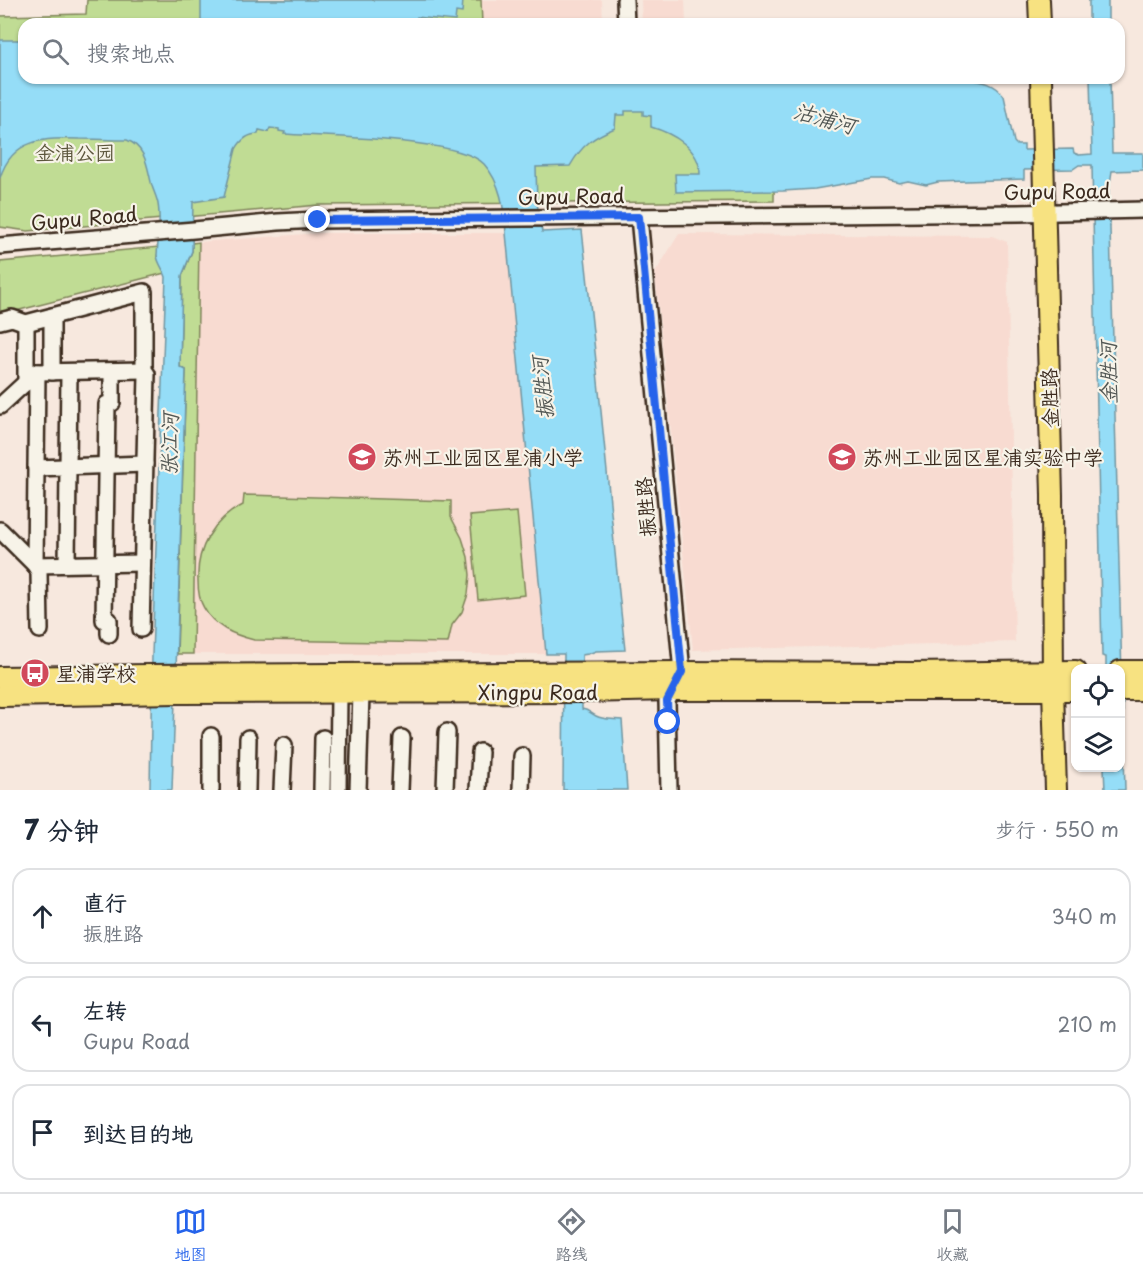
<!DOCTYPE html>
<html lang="zh">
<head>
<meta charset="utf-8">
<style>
  body { margin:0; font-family:"Playpen Sans","LXGW WenKai TC",sans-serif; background:#f6f6f7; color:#1f2937 }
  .controls { position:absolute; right:18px; bottom:18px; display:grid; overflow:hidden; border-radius:12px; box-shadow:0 2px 4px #0004 }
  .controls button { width:54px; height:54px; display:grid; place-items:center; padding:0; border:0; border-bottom:2px solid #e0e1e3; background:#fff; color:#1f2937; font:30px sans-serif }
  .stop { position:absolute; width:18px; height:18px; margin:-14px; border:4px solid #2563eb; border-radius:50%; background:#fff }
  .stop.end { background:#2563eb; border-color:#fff; box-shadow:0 2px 6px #0008 }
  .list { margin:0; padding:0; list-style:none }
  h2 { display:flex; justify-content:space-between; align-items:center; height:78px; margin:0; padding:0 24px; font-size:26px }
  h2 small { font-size:20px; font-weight:400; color:#747a83 }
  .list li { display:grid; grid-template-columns:39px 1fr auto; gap:18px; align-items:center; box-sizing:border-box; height:96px; margin:0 12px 12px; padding:0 12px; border:2px solid #e0e1e3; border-radius:18px }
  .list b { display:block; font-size:22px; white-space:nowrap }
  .list p { margin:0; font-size:20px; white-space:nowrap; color:#747a83 }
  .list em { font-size:20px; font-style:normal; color:#747a83 }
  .icon { flex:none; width:33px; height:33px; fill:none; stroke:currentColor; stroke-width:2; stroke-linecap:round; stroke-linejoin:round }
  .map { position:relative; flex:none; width:1143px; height:790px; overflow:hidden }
  .search { position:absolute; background:#fff; box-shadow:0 2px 4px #0004; left:18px; right:18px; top:18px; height:66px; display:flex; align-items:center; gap:15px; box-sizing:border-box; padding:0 21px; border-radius:18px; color:#747a83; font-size:22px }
  .sheet { height:402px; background:#fff }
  nav { display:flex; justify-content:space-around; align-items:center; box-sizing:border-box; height:84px; border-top:2px solid #e0e1e3; background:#fff; font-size:16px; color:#747a83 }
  nav a { display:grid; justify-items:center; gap:3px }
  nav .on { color:#2563eb }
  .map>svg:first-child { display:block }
  .built { fill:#f8dbd1 }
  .green { fill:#c0dc94; stroke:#7e8359; stroke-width:1.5 }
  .water { fill:#95ddf7; stroke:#7195a0; stroke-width:1.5 }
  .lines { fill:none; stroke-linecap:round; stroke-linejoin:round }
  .minor-casing { stroke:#3b2a1e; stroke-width:20 }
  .major-casing { stroke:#3b2a1e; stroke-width:24 }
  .minor { stroke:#f7f3e8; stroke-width:15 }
  .major { stroke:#f7e281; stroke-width:20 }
  .route { stroke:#2563eb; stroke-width:8 }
  .labels { text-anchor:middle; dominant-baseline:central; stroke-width:4.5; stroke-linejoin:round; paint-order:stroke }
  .park-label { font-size:20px; fill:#5c563c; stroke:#f7f3e8 }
  .street-label { font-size:20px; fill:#3b2a1e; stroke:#f7f3e8 }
  .poi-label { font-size:20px; fill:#3b2a1e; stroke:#f7f3e8; text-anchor:start }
  .water-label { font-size:21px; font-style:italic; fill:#525754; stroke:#f7f3e8 }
</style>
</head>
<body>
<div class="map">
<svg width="1143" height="790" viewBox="0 0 1143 790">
  <rect width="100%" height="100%" fill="#f7e8de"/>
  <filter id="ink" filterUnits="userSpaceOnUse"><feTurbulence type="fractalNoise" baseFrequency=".0167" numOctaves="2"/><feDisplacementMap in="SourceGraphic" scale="12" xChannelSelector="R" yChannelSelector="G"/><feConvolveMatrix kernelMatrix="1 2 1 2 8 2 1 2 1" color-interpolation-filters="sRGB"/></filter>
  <g filter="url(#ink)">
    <g class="built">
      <path d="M481 0H602L603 24H482Z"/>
      <path d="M641 0H685L686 24H642Z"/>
      <path d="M319 233H506L546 654H193L199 242Z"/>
      <path d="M679 234 992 236 1007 242 1015 642 693 650 655 273Z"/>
    </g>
    <g class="green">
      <path d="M87 0H481L482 24H24V78H775L774 201 319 205 28 231 0 227V16L86 14Z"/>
      <path d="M199 242 193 654H177L186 370 180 367 182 276 192 251V243Z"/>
      <path d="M159 247 157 257 165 273 0 315V262Z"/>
      <path d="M244 495 451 501V517L462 538 468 557 470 575 468 594 462 612 452 625 448 643 254 640C234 635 214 627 204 608 199 600 198 590 198 581 196 549 213 519 243 505Z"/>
      <path d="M517 512 525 595 478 600 470 516Z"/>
    </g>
    <g class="water">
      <path d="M201 0H463L462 13 456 12 455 21 417 17 416 24H201Z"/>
      <rect x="1089" y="0" width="19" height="24"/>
      <path d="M0 40H24V78H961C978 81 994 81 1004 96L1014 142 1017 145H1024V150L1073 149 1074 153 1079 155 1092 154 1090 78H1110L1112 153H1143V170L1112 171 1109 190 1125 790H1105L1104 768H1120V668H1106V657L1102 656 1092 165H1079L1073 169 1024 170V179L938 182 926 185 908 181 899 183 884 179H872L815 189 783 191 676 192 675 174H700C700 148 672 133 651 127V116L643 115V111H625V115H616L615 128C593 137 582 145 570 166L536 167 537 203 542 232 582 230C598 370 610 510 625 650L596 651 588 654 582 655V709C589 710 590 713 596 716 603 720 614 719 622 720L627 790H563L564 654H546L506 233C504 208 501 183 484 164 460 138 323 137 284 134L285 132 279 131V129L270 128 268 132 259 130 258 134C247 134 241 140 236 149L224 197 193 202 192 251 182 276 180 367 186 370 172 790H150L152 655 166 277C164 270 157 262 157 255 158 239 161 221 158 204 157 198 154 192 152 186 147 168 147 148 127 140 111 140 95 139 80 139 45 138 12 138 0 178Z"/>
    </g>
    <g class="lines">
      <g class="minor-casing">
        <g id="minor">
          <path d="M625 0 626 24"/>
          <path d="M639 217 682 672 667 701 669 790"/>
          <path d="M0 246 194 230 278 222 318 220 1019 213 1143 210"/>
          <path d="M52 316V372"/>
          <path d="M0 321 12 318 26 323 144 292V370L147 374 141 629"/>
          <path d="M37 372 35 565 39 572 40 630"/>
          <path d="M26 383V323"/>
          <path d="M0 406 37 372 144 370"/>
          <path d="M36 468 145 464"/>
          <path d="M0 530 35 565 142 563"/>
          <path d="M67 564 69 372"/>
          <path d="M109 634V620H104L107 404 112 403V371"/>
          <path d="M211 790V736"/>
          <path d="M247 790 248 738"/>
          <path d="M282 790 284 745"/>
          <path d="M322 790 323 738"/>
          <path d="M338 790 339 694 350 675 361 694 358 790"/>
          <path d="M400 790 402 738"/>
          <path d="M445 790 447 732"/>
          <path d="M478 790 480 752"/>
          <path d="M521 790 522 756"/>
        </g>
      </g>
      <g class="major-casing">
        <g id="major">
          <path d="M1039 0 1040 24"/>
          <path d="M1041 78 1052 495 1053 689 1056 790"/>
          <path d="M1120 671H1143"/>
          <path d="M0 677 148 675 682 672 912 673 1076 671"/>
          <path d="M1120 690H1143"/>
          <path d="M0 696 178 693 582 692 672 690H1076"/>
        </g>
      </g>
      <use href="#minor" class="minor"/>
      <use href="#major" class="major"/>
    </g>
  </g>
  <g class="lines" filter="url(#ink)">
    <path class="route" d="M318 220 639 217 682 672 667 701 668 722"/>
  </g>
  <defs>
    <g id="school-disc" transform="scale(1.5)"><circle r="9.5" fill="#d1495b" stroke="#f7f3e8"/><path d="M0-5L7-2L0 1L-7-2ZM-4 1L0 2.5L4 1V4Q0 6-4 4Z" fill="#fff"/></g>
    <g id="bus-disc" transform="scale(1.5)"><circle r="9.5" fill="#d1495b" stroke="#f7f3e8"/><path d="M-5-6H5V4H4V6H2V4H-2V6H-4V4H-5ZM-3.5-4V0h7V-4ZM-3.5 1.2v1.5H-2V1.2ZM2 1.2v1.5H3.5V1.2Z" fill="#fff"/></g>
  </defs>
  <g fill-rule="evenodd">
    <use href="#school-disc" x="362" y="457"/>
    <use href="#school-disc" x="842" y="457"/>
    <use href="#bus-disc" x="35" y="673"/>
  </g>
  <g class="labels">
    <g class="park-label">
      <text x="75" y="152">金浦公园</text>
    </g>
    <g class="street-label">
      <text transform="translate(1057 191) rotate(-1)">Gupu Road</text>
      <text transform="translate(571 196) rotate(-1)">Gupu Road</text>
      <text transform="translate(84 218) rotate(-5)">Gupu Road</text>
      <text transform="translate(1049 398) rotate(-92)">金胜路</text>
      <text transform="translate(645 507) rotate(-95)">振胜路</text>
      <text x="538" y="692">Xingpu Road</text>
    </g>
    <g class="poi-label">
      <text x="383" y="457">苏州工业园区星浦小学</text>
      <text x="863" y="457">苏州工业园区星浦实验中学</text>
      <text x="56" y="673">星浦学校</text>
    </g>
    <g class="water-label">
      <text transform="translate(825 117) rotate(15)">沽浦河</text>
      <text transform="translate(1107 373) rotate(-91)">金胜河</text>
      <text transform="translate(541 388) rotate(-96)">振胜河</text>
      <text transform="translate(168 444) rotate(-89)">张江河</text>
    </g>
  </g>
</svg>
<div class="controls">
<button><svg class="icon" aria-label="locate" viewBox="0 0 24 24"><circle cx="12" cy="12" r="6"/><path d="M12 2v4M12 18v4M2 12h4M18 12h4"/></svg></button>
<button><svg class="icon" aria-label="layers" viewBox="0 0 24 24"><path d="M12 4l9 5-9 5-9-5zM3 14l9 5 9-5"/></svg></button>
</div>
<div class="stop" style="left:668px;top:722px"></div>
<div class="stop end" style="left:318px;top:220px"></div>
<div class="search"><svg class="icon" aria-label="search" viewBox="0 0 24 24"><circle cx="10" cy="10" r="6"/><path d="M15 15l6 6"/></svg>搜索地点</div>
</div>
<section class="sheet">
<h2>7 分钟<small>步行 · 550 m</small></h2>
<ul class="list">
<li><svg class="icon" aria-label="ahead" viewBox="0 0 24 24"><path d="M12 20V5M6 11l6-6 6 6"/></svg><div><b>直行</b><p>振胜路</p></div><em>340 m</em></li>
<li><svg class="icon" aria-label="left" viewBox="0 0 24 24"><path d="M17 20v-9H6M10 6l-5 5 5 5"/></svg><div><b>左转</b><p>Gupu Road</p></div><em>210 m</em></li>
<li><svg class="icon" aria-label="arrive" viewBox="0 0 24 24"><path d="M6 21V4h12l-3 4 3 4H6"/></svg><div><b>到达目的地</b></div></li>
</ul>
</section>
<nav>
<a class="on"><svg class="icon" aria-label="map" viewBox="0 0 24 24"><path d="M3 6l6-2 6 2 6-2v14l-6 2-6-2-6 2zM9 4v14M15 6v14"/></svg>地图</a>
<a><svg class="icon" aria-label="directions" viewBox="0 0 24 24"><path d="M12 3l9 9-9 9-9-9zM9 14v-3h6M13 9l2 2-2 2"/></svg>路线</a>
<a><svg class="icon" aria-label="saved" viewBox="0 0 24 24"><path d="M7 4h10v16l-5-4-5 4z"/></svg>收藏</a>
</nav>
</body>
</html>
